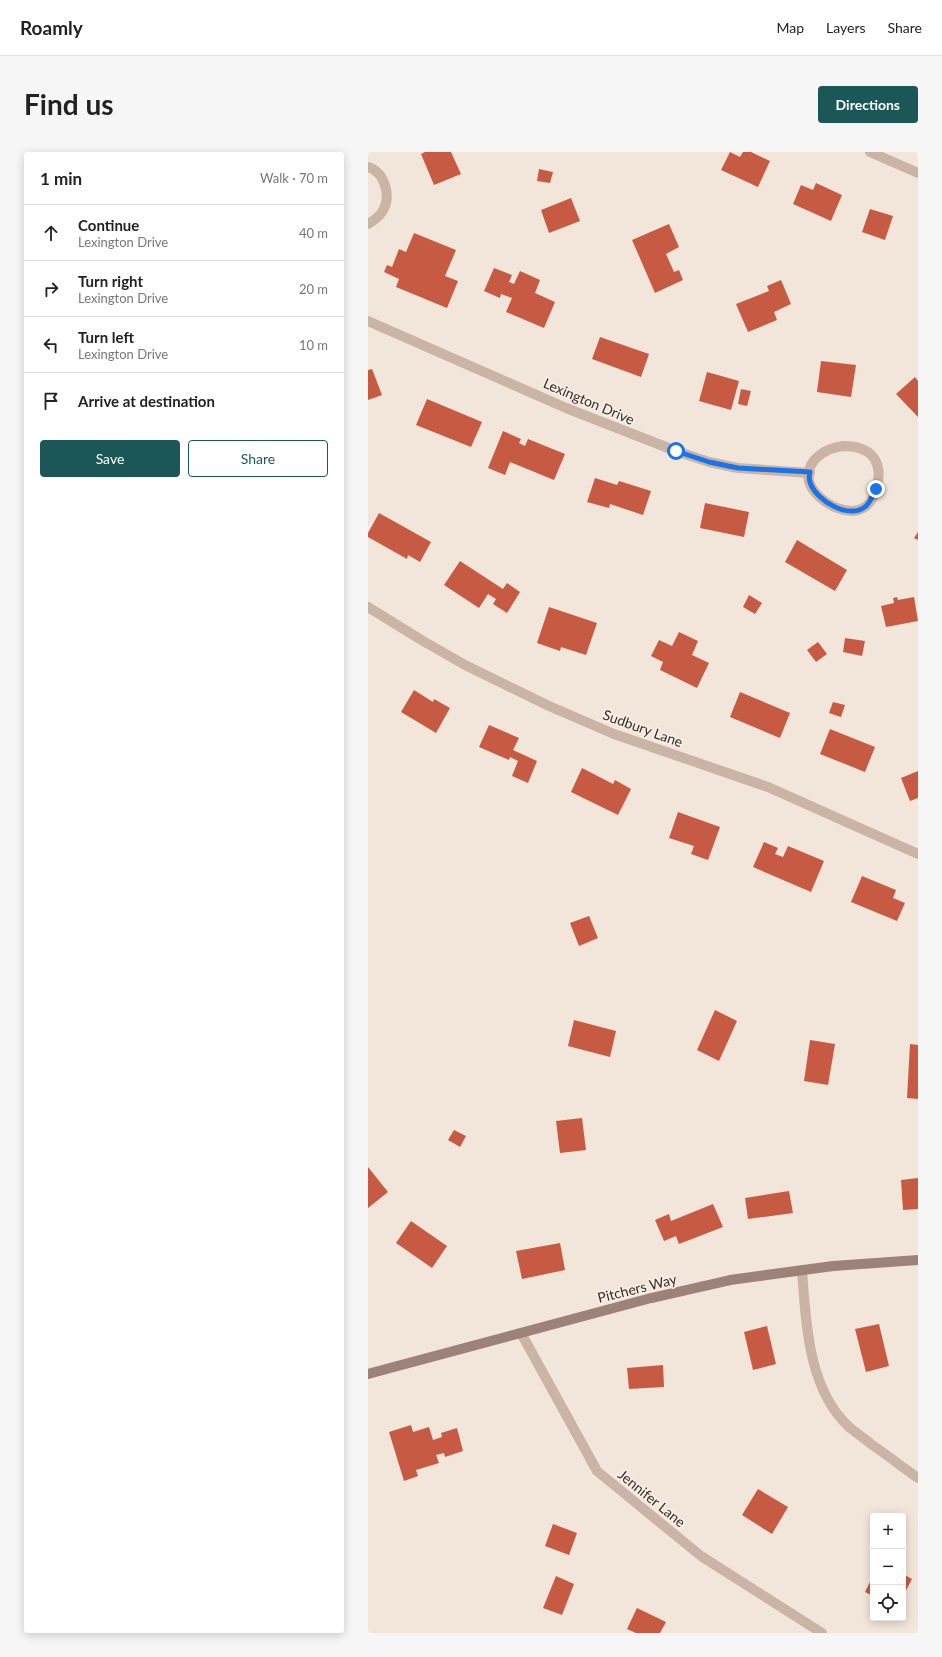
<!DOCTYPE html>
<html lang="en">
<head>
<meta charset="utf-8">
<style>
  body { margin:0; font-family:Lato,sans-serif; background:#f6f6f6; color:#222 }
  .controls { position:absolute; right:12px; bottom:12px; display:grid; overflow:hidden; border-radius:4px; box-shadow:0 2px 10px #0003 }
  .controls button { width:36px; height:36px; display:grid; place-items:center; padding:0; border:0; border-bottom:1px solid #e0e0e0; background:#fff; color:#222; font:20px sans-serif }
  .stop { position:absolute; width:12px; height:12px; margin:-9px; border:3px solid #1a73e8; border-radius:50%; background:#fff }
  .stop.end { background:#1a73e8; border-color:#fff; box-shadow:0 1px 4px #0008 }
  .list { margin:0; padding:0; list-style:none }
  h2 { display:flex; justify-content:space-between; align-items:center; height:52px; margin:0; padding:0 16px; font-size:17px }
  h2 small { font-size:13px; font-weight:400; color:#767676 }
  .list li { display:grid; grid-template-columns:26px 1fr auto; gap:12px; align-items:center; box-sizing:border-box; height:56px; padding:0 16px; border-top:1px solid #e0e0e0 }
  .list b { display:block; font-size:15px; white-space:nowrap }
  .list p { margin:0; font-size:13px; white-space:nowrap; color:#767676 }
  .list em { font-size:13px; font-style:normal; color:#767676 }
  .actions { display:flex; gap:8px; padding:12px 16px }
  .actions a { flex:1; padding:9px 0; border:1px solid #1c5757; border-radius:4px; text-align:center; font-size:14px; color:#1c5757 }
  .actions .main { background:#1c5757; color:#fff }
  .icon { flex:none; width:22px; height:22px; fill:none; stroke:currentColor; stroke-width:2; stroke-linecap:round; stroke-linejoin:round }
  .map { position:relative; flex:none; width:550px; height:1481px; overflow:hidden; border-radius:4px }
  header { display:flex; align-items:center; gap:24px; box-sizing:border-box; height:56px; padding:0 20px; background:#fff; border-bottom:1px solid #e0e0e0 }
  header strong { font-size:19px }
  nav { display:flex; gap:22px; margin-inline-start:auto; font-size:14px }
  .intro { display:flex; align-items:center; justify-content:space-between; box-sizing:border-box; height:96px; padding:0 24px }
  h1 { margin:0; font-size:28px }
  .button { padding:10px 18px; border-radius:4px; background:#1c5757; color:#fff; font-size:14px; font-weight:700 }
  main { display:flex; gap:24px; padding:0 24px }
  aside { flex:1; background:#fff; border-radius:4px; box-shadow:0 2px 10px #0003 }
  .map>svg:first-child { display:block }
  .building { fill:#c75a43 }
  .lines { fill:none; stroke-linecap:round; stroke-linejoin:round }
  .street { stroke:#cab4a6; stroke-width:10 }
  .secondary { stroke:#9d8277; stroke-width:10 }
  .route { stroke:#1a73e8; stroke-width:5 }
  .labels { text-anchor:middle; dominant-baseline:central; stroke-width:3.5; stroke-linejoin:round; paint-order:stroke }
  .street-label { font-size:14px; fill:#362a27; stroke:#f9efe6 }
</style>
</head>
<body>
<header>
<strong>Roamly</strong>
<nav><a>Map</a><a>Layers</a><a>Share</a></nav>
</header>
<div class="intro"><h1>Find us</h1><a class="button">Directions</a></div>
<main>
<aside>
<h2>1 min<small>Walk · 70 m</small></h2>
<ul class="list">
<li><svg class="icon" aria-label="ahead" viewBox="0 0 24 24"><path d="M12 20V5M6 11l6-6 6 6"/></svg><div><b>Continue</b><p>Lexington Drive</p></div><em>40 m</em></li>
<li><svg class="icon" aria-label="right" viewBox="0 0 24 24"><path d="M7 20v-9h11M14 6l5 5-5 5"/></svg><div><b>Turn right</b><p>Lexington Drive</p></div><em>20 m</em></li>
<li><svg class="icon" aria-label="left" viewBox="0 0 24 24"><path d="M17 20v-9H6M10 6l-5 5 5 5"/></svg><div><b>Turn left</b><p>Lexington Drive</p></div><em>10 m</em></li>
<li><svg class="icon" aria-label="arrive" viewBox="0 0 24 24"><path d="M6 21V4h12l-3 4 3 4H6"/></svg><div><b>Arrive at destination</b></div></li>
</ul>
<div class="actions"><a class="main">Save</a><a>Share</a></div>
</aside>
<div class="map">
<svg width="550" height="1481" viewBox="0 0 550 1481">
  <rect width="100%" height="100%" fill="#f2e5da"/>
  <g class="building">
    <path d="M57 0H83L93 22 66 33 53 2Z"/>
    <path d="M362 0 372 5 375 0H383L402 9 390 35 353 18Z"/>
    <path d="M171 17 185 20 182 31 169 29Z"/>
    <path d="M448 31 474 43 463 69 425 52 433 33 445 38Z"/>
    <path d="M203 46 212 69 181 81 173 58Z"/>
    <path d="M502 57 525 64 517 88 494 80Z"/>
    <path d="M301 72 311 95 298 102 306 120 311 118 315 128 287 141 264 88Z"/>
    <path d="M46 81 88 98 77 124 90 129 79 156 28 135 31 127 16 120 19 113 24 115 31 97 38 100Z"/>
    <path d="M126 116 144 123 141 130 146 132 152 119 172 128 167 141 187 150 176 176 138 160 144 146 133 142 132 146 116 139Z"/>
    <path d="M413 128 423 152 406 160 409 168 380 180 368 152 401 139 399 134Z"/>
    <path d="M232 185 281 202 273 225 224 207Z"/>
    <path d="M453 209 488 213 483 245 449 240Z"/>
    <path d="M4 217 14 243 0 248V218Z"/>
    <path d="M339 220 371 229 363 258 331 249Z"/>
    <path d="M547 225 550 229V265L528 242Z"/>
    <path d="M373 237 383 239 379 254 370 252Z"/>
    <path d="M59 247 114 270 103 295 48 273Z"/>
    <path d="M135 279 153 287 151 291 157 294 160 287 197 302 186 328 142 310 137 323 120 316Z"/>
    <path d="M227 326 249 333 251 329 283 339 275 363 242 352 241 356 219 350Z"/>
    <path d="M337 351 381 360 376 385 332 376Z"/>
    <path d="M11 361 63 390 52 410 40 403 39 407 0 385V381Z"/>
    <path d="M550 380V388L546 386Z"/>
    <path d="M429 388 479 418 467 439 417 410Z"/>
    <path d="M92 409 135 437 139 431 152 440 139 461 125 452 128 447 120 442 111 456 76 433Z"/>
    <path d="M381 443 394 451 387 462 375 455Z"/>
    <path d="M529 445 530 448 546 445 550 469 518 475 513 454 526 451 525 446Z"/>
    <path d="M181 455 229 471 218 503 193 495 192 499 169 491Z"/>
    <path d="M311 480 330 489 324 503 341 511 329 536 292 518 295 510 283 504 291 488 304 494Z"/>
    <path d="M477 486 497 489 494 504 475 500Z"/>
    <path d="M450 490 459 502 448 510 439 498Z"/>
    <path d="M46 538 65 550 66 547 82 556 68 581 33 560Z"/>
    <path d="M372 540 422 561 412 586 362 565Z"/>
    <path d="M465 550 477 553 473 565 461 561Z"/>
    <path d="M121 573 151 586 145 598 169 609 160 631 144 624 150 609 142 605 141 608 111 595Z"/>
    <path d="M462 577 507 595 497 620 452 602Z"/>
    <path d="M214 616 245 632 247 628 263 637 250 663 203 640Z"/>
    <path d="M550 619V646L542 649 533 626Z"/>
    <path d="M310 660 352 675 340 708 323 702 326 694 301 686Z"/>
    <path d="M396 690 410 696 407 702 415 705 420 694 456 709 443 740 385 715Z"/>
    <path d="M494 724 528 738 525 746 537 751 529 769 483 750Z"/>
    <path d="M221 764 230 786 211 794 202 771Z"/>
    <path d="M347 858 369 869 351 909 329 898Z"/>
    <path d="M206 868 248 879 242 905 200 894Z"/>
    <path d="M442 888 467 892 460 933 436 929Z"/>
    <path d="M542 892 550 893V947L539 946Z"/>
    <path d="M214 966 218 998 192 1001 188 969Z"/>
    <path d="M86 978 98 984 92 995 80 988Z"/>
    <path d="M0 1015 20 1040 0 1056Z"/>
    <path d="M550 1026V1057L535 1058 533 1028Z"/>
    <path d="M421 1039 425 1061 380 1067 377 1046Z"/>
    <path d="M345 1052 355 1075 311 1092 308 1084 296 1089 287 1068 301 1062 303 1069Z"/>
    <path d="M43 1069 79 1094 64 1116 28 1091Z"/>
    <path d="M192 1091 197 1118 154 1127 148 1099Z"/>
    <path d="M511 1172 521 1214 498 1220 487 1177Z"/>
    <path d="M399 1174 408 1212 385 1218 376 1180Z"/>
    <path d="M295 1213 296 1235 261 1237 259 1216Z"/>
    <path d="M43 1273 45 1280 61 1275 65 1288 74 1285 73 1281 89 1276 95 1299 77 1305 76 1301 68 1303 71 1311 48 1318 50 1324 36 1329 21 1280Z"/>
    <path d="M390 1337 420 1355 404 1382 374 1363Z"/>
    <path d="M185 1372 209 1381 201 1403 177 1394Z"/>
    <path d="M535 1422 544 1427 535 1444Z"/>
    <path d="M188 1424 206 1432 194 1463 175 1456Z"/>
    <path d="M505 1424V1444L497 1440Z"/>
    <path d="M269 1456 298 1470 292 1481H268L259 1477Z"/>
  </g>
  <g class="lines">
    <g class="street">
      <path d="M502 0 550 21"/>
      <path d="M0 15C17 20 24 45 14 60 11 65 5 69 0 72"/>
      <path d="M0 169 198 256 308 299 341 310 370 316 442 321"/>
      <path d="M475 294C508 294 518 315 505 345 491 375 446 350 441 329 437 308 458 296 475 294Z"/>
      <path d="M0 455 55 489 99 514 181 554 246 582 400 635 550 702"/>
      <path d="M434 1118C438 1171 440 1237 481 1275 488 1281 496 1286 503 1292 519 1303 534 1315 550 1326"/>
      <path d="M153 1181 229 1319 333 1404 454 1481"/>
    </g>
    <path class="secondary" d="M0 1222 283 1146 362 1128 465 1114 550 1108"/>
  </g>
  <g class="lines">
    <path class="route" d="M308 299 341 310 370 316 442 320C441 324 441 327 442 330 447 348 482 369 498 354 503 349 505 343 508 337"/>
  </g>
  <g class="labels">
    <g class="street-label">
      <text transform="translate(221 249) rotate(23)">Lexington Drive</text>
      <text transform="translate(275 576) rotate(20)">Sudbury Lane</text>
      <text transform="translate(269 1136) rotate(-14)">Pitchers Way</text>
      <text transform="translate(284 1346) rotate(39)">Jennifer Lane</text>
    </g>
  </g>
</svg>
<div class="controls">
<button>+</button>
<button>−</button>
<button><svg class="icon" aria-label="locate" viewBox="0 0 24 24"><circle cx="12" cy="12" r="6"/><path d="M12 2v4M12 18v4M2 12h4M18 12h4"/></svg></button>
</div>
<div class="stop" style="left:308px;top:299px"></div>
<div class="stop end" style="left:508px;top:337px"></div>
</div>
</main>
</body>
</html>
